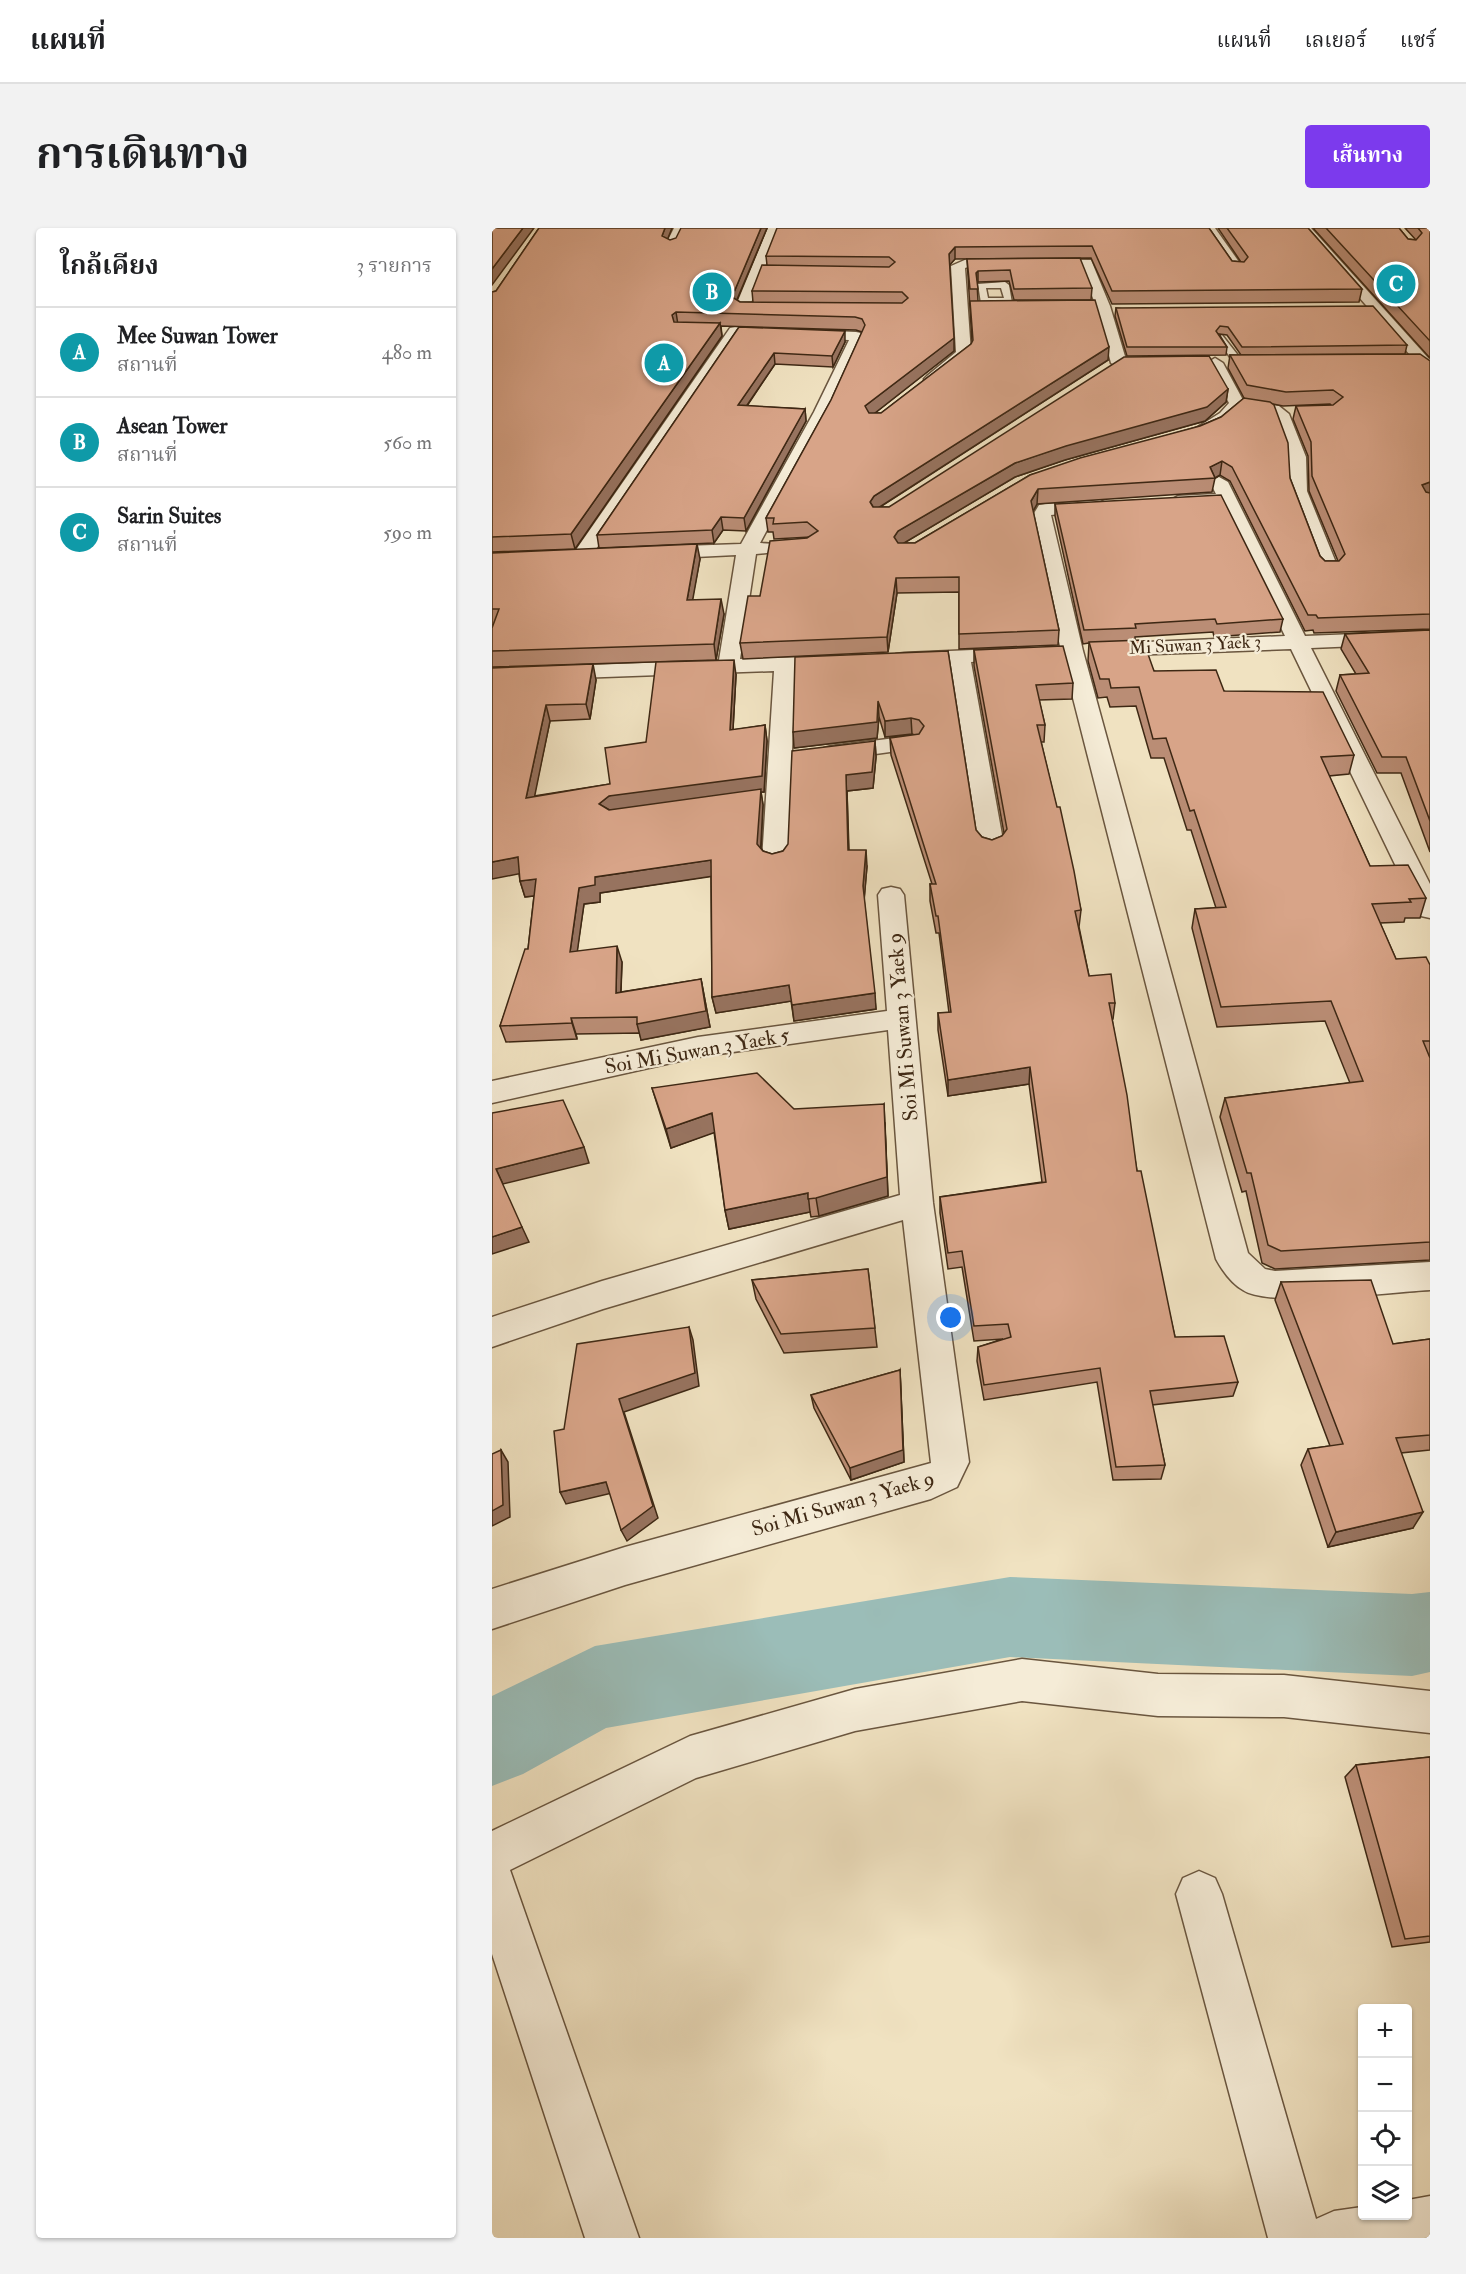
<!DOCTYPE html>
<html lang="th">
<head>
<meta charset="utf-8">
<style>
  body { margin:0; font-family:"IM FELL Double Pica","Noto Serif Thai",serif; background:#f2f2f2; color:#202124 }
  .controls { position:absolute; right:18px; bottom:18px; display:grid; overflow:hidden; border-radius:6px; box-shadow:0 2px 4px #0004 }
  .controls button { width:54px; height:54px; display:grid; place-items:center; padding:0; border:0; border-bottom:2px solid #e0e0e0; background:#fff; color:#202124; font:30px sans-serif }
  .you { position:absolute; left:459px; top:1090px; width:21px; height:21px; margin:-15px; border:4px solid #fff; border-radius:50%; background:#1a73e8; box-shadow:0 0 0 9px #1a73e833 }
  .badge { display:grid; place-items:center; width:39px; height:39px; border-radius:50%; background:#7c3aed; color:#fff; font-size:20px; font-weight:700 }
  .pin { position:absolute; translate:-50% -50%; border:3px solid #fff; box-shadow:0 2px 6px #0006 }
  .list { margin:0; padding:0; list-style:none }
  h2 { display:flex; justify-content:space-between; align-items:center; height:78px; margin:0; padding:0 24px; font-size:26px }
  h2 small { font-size:20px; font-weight:400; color:#757577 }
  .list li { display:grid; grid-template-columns:39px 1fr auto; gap:18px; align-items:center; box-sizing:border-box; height:90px; padding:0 24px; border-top:2px solid #e0e0e0 }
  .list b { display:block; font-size:22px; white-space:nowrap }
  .list p { margin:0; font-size:20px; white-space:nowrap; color:#757577 }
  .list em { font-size:20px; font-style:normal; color:#757577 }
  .icon { flex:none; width:33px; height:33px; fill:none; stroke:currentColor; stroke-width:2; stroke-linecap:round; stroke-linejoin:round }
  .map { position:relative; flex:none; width:938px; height:2010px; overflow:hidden; border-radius:6px }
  header { display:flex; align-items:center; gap:36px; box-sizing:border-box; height:84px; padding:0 30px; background:#fff; border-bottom:2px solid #e0e0e0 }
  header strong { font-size:28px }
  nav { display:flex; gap:33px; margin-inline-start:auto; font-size:21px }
  .intro { display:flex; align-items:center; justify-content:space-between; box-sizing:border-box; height:144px; padding:0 36px }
  h1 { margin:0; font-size:42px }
  .button { padding:15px 27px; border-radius:6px; background:#7c3aed; color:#fff; font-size:21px; font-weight:700 }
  main { display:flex; gap:36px; padding:0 36px }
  aside { flex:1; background:#fff; border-radius:6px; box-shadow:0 2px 4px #0004 }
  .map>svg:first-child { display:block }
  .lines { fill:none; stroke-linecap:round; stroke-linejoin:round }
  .river { fill:#9bbdb8; fill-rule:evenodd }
  .lane-casing { stroke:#6a563f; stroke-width:3 }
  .street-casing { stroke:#6a563f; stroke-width:3 }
  .lane { fill:#f5ecd7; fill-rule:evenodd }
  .street { fill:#f5ecd7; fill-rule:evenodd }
  .wall { fill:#ba8d75; stroke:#3e2814; stroke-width:1.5; fill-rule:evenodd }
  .shaded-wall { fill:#97735f; stroke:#3e2814; stroke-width:1.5 }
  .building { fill:#d8a488; stroke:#3e2814; stroke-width:1.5 }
  .labels { text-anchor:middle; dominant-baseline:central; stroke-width:4.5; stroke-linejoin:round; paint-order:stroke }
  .far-street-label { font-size:18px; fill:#3e2814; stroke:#f5ecd7 }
  .street-label { font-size:21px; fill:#3e2814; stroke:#f5ecd7 }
</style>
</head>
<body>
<header>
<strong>แผนที่</strong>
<nav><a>แผนที่</a><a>เลเยอร์</a><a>แชร์</a></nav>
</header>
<div class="intro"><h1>การเดินทาง</h1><a class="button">เส้นทาง</a></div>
<main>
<aside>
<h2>ใกล้เคียง<small>3 รายการ</small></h2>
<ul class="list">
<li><span class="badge" style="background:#0f9aa8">A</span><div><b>Mee Suwan Tower</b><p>สถานที่</p></div><em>480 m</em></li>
<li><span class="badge" style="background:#0f9aa8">B</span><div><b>Asean Tower</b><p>สถานที่</p></div><em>560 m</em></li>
<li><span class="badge" style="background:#0f9aa8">C</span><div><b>Sarin Suites</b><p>สถานที่</p></div><em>590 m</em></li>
</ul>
</aside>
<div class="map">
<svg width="938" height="2010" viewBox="0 0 938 2010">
  <rect width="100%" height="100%" fill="#f0e2c1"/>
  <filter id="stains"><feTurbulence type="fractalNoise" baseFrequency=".00333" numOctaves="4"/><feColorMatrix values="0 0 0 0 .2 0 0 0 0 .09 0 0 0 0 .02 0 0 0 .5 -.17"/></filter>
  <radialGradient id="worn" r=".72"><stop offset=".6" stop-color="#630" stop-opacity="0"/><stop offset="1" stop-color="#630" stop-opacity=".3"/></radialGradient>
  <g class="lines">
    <path class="river" d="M518 1349 920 1366 938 1364V1444L920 1448 518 1429 114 1500 31 1546 0 1558V1468L103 1418Z"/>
    <g class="lane-casing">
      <g id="lane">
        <path d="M513 54 517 57 521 81H515L513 76 489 75 486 56ZM494 60H509L512 70H496Z"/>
        <path d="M730 107 752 135 750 137 742 135 725 110Z"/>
      </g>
    </g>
    <g class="street-casing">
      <g id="street">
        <path d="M182 0H194L184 21 179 22 173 18Z"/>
        <path d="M276 0H288L257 80 250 84 245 83 243 80Z"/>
        <path d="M711 0H723L752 41 750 44H740Z"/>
        <path d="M806 0H819L938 132V146L933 144Z"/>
        <path d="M475 31 599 32 618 78 635 135 627 140 619 135 604 78 589 39H476L473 40 479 125 445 154H435L432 151 435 148 464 124 459 38Z"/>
        <path d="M243 99 364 104 369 105 372 111 338 184 268 315 284 316 286 320 284 324 264 326 248 431 349 428 357 429 360 434 357 439 303 442 296 632 292 637 283 640 274 637 270 632 282 443 0 453V441L227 432 244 327 163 331 153 325 163 319 249 316 322 184 357 112 247 108 96 333 89 335 79 329 238 100Z"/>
        <path d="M723 130 731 135 751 172 787 178 797 186 814 229 815 263 847 342 844 346H830L827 342 797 263 796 229 782 189 777 185 749 181C739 193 719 209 703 206L701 202 728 185 737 175 715 135Z"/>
        <path d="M727 249 736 254 813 408 938 403V415L819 420 938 656V690L929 688 925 682 799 421 610 428 603 426 599 422 603 418 610 416 793 408 729 277 686 278 677 273 686 268 724 266 718 254Z"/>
        <path d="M608 272 617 277 614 281 559 287 591 423 756 1025 773 1041 783 1043 938 1034V1062C901 1064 777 1080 751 1062 740 1056 730 1042 724 1031L569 423 541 287 547 277 553 276Z"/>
        <path d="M526 420 533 422 537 426 533 430 479 434 512 618 508 623 499 626 490 623 486 618 457 435 404 436 401 431 404 426 412 425Z"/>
        <path d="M419 508 427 510 430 515 427 520 340 532 332 530 328 525 332 520 340 518Z"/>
        <path d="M399 659 408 661 412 667 441 975 477 1234 465 1259 439 1271 133 1357 0 1401V1361L133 1319 439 1235 411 992 111 1081 0 1119V1089L110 1053 408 967 396 802 206 829 0 875V853L206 809 395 783 386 667 390 661Z"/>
        <path d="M530 1431 666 1446 792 1447 938 1463V1505L792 1489 666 1488 530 1473 363 1503 204 1550 18 1642 147 2010H93L0 1726V1603L198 1508 363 1461Z"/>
        <path d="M707 1643 723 1650 730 1666 824 1991 842 1983 870 1979V1988H916V1972L938 1968V2010H776L684 1666 691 1650Z"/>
      </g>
    </g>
    <use href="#lane" class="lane"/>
    <use href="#street" class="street"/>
  </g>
  <g class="wall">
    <path d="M47 0H180L175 11 178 12 275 0 245 72 248 74H261L260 63 275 37 274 28 717 0 740 33 749 34 726 0H816L870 61 867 74 620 76 599 30 463 31 457 37 462 123 383 185H389L479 116 480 114 475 31 600 60 599 72H522L517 53 486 54 485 55 486 73 616 132 388 279H397L736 161 734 174 713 193 573 232 523 249 412 315H423L538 247 708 198 729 189 752 170 736 140 738 127 938 133V401L822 405 821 402 813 403 738 253 728 247 723 250 720 264 545 276 541 283 567 402 566 417 467 421V364L405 365 396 424 251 431 248 415 268 368 317 309 282 311 281 304H276L274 290 339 172 370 104 364 102 229 98 230 108 83 321 0 324V64L4 63ZM781 176 791 178 838 176 839 177 804 178 801 191 816 228 817 263 846 333H833L828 328 798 250Z"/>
    <path d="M821 0H907L916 11 924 12 913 0H938V130Z"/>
    <path d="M624 80 915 117 913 126 749 127 735 107 727 106 735 119 734 127 635 128 623 88Z"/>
    <path d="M247 99 353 114 341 139 283 136 255 178 313 181 314 193 254 303 231 302 222 315 107 320 105 307Z"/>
    <path d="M563 276 791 391 788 404 722 409 721 404 643 409V412L662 443 732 463 862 527 857 546 837 548 878 638 934 670 928 690H913L912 694 888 695 904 731 938 737V1032L783 1041 770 1035 754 963 750 964 728 889 733 870 858 855 833 793 725 799 700 700 703 681 724 680 699 602H695L672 530H659L644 478 618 479 615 469 606 470 596 433 597 415 591 416 563 288Z"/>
    <path d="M0 325 208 331 200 372 232 386 224 432 0 439V400L1 397H0Z"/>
    <path d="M938 402V624L909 545H885L844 463 848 447 864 446 849 421 853 406Z"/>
    <path d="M482 422 581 455 580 471 547 472 553 497 552 514H549L589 682 587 699 597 748 623 775 621 791H620L645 943 683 1109 746 1154 741 1168 660 1177 673 1237 669 1251 621 1252 605 1154 492 1172 485 1133 486 1119 511 1111 482 1113 470 1039 456 1041 448 985V969L550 954 537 856 456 868 446 802V785H457L447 705H444L438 673V656H440L399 527 398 510 423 507 420 506 393 509 387 489 385 510 302 520 456 423 484 602 490 609 500 612 510 608 512 605 482 438Z"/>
    <path d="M0 440 104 452 98 491 58 493 42 568 118 556 154 514 244 447 241 502 273 497 275 513 272 564H269L271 577 269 620 271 623 280 626 291 623 383 513 384 529 381 560 355 563 357 622 375 638 372 671 384 781 302 793 299 773 224 785 220 769 219 648 108 665V674L92 676 85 723 130 734 129 764 209 751 218 799 149 812 148 805 84 806 85 811 14 814 8 798 36 721 42 668 33 669 28 653Z"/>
    <path d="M160 860 393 895 396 968 327 988 319 989 318 984 237 1001 233 982 222 904 179 920Z"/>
    <path d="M376 1041 385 1119 292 1125 264 1071 260 1052Z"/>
    <path d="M789 1054 901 1116 938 1111V1222L909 1225 921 1300 836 1319 809 1237 816 1221 838 1218 783 1072Z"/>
    <path d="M408 1142 412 1234 359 1252 322 1180 319 1167Z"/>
    <path d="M938 1529V1714L900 1719 853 1549 864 1537Z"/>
  </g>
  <g class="shaded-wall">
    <path d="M31 0H42L0 57V41Z"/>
    <path d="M173 0H180L172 20 170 8Z"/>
    <path d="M269 0H275L241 81 240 69Z"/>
    <path d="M463 19V31L457 38V26Z"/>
    <path d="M486 43V54L484 56V45Z"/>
    <path d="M184 84 186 97 182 100 180 87Z"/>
    <path d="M228 95 230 108 83 321 79 306Z"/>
    <path d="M353 103V114L341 139 340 128Z"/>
    <path d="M462 110V123L374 192 373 178Z"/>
    <path d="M617 119 616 132 383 282 378 274 382 268Z"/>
    <path d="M282 125 283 136 247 189 246 177Z"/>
    <path d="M736 161 734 174 713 193 573 232 523 249 407 318 402 309 406 303 523 235Z"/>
    <path d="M313 181 314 193 254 303 252 290Z"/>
    <path d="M730 233 728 247 723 250 718 239Z"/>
    <path d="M938 254V266L926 272 930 257Z"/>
    <path d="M546 261 545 276 539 287V273Z"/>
    <path d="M229 289 231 302 222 315 220 302Z"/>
    <path d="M205 316 208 331 198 387 195 372Z"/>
    <path d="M404 350 405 365 396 424 395 409Z"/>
    <path d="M229 371 232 386 224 432 222 416Z"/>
    <path d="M242 432 244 447 240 518 238 502Z"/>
    <path d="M101 436 104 452 98 491 94 476Z"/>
    <path d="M386 473 387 489 385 510 302 520 301 504Z"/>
    <path d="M54 477 58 493 39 586 34 570Z"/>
    <path d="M419 490 420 506 393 509V493Z"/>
    <path d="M273 497 275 513 272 564H269L271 577 268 632 121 584 107 576 117 568Z"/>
    <path d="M383 513 384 529 381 560 355 563 357 639 356 622 354 547Z"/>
    <path d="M374 622 375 638 372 674 371 658Z"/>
    <path d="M26 629 31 645 0 651V634Z"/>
    <path d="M219 632 222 648 108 665V674L92 676 83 740 78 724 87 660 103 649Z"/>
    <path d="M44 651 49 667 33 669 28 653Z"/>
    <path d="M125 718 130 734 128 781 124 765Z"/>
    <path d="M209 751 218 799 149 812 145 796Z"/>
    <path d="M297 757 300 773 224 785 220 769Z"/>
    <path d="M383 765 384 781 302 793 300 777Z"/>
    <path d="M79 790 84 806 85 811 80 795Z"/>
    <path d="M538 839 537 856 456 868V852Z"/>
    <path d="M392 876 396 968 327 988 324 970Z"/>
    <path d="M220 885 224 904 179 920 174 901Z"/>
    <path d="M92 919 97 935 11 956 4 941Z"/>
    <path d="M316 965 318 984 237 1001 233 982Z"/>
    <path d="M30 999 37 1014 0 1026V1009Z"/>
    <path d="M197 1099 201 1112 207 1158 132 1184 166 1290 135 1313 129 1302 127 1171Z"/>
    <path d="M408 1142 412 1234 359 1252 358 1240Z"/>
    <path d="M9 1222 16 1234 18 1289 0 1298V1283Z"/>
    <path d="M114 1254 120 1265 74 1276 68 1264Z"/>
    <path d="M931 1284 921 1300 836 1319 844 1304Z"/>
  </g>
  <g class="building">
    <path d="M0 0H31L0 41Z"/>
    <path d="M47 0H173L170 8 178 12 184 10 189 0H269L240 69 248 74 410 75 416 70 410 64 260 63 270 37 397 39 403 34 397 29 274 28 285 0H717L740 33 752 34 756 29 735 0H816L870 61 620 63 600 18 463 19 457 26 462 110 373 178 377 185H389L479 116 481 112 478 73 603 72 617 119 382 268 378 274 381 279H397L632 129 717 128 736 161 715 179 574 218 523 235 406 303 402 309 406 315H423L538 247 588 230 708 198 729 189 752 170 778 174 782 177 796 215 798 250 828 328 833 333H847L853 326 820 248 819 214 804 178 841 177 851 169 841 162 794 164 755 157 738 127 928 126 938 133V254L930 257 934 264 938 265V386L826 390 824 387H816L740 239 730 233 718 239 723 250 546 261 539 273 567 402 467 406V349L404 350 395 409 248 415 256 368H268L278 313 315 310 326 303 315 294 281 296 282 290H274L339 172 373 97 370 91 363 89 184 84 180 87 182 94 228 95 79 306 0 309V64L4 63Z"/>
    <path d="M834 0H907L916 11 924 12 930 5 926 0H938V113Z"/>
    <path d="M588 30 600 60 522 61 518 42 486 43 484 45 486 61H478L475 31Z"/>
    <path d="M881 78 915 117 750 119 736 99 728 98 724 103 735 119H635L624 80Z"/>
    <path d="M247 99 353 103 340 128 282 125 246 177 313 181 252 290 229 289 220 302 105 307Z"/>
    <path d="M729 267 791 391 725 396 723 391 643 396 644 400 592 402 563 276Z"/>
    <path d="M205 316 195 372 229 371 222 416 0 423V400L7 381H0V325Z"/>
    <path d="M938 402V593L914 529H890L848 447 877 445 853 406Z"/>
    <path d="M651 412 662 443 724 442 732 463 831 464 862 527 829 529 878 638 916 637 934 670 917 671 919 674 880 676 904 731 934 729 938 737V813H931L938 830V1014L789 1023 776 1017 759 945H755L733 870 871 853 839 773 729 779 703 681 734 679 702 582 698 583 674 510 661 511 647 459 619 460 617 451H608L597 414Z"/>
    <path d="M571 418 581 455 544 457 553 497H545L565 579H568L582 643 589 682 583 683 597 748 619 746 623 775H617L635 867 645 943H649L683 1109 732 1108 746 1154 658 1163 673 1237 624 1239 608 1140 492 1157 486 1119 519 1109 516 1096 482 1098 470 1023 456 1025 448 969 554 954 538 839 456 852 446 785 459 784 446 688H444L438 656H444L398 510 427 506 432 498 427 492 419 490 393 493 386 473 385 494 301 504 303 429 456 423 484 602 490 609 500 612 510 608 515 601 482 422Z"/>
    <path d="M242 432 238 502 273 497 270 548 117 568 107 576 117 582 269 561 265 616 271 623 280 626 291 623 296 616 300 523 383 513 380 544 354 547 356 622H374L371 658 383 765 300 777 297 757 220 769 219 632 103 649V657L87 660 78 724 125 718 124 765 209 751 214 783 145 796V789L79 790 80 795 8 798 33 721H36L44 651 28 653 26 629 0 634V440L101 436 94 476 54 477 34 570 118 556 113 520 154 514 164 434Z"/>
    <path d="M265 845 302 881 392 876 395 949 324 970 316 971V965L233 982 220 885 174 901 160 860Z"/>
    <path d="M71 872 92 919 4 941 30 999 0 1009V885Z"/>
    <path d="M376 1041 383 1100 289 1106 260 1052Z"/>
    <path d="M879 1052 901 1116 938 1111V1207L904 1210 931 1284 844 1304 816 1221 851 1216 789 1054Z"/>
    <path d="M197 1099 203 1145 127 1171 161 1278 129 1302 114 1254 68 1264 62 1203 72 1201 85 1116Z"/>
    <path d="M408 1142 411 1222 358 1240 319 1167Z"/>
    <path d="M9 1222 11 1277 0 1283V1226Z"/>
    <path d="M938 1529V1708L913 1711 864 1537Z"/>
  </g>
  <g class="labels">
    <g class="far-street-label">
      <text transform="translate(703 417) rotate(-3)">Mi Suwan 3 Yaek 3</text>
    </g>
    <g class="street-label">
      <text transform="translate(411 799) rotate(-95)">Soi Mi Suwan 3 Yaek 9</text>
      <text transform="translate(205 823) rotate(-10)">Soi Mi Suwan 3 Yaek 5</text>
      <text transform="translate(351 1276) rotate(-16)">Soi Mi Suwan 3 Yaek 9</text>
    </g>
  </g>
  <rect width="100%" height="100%" filter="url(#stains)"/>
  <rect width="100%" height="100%" fill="url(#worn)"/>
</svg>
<div class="controls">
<button>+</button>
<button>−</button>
<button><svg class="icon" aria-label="locate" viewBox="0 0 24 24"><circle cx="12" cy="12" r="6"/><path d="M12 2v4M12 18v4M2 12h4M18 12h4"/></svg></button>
<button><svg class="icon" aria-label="layers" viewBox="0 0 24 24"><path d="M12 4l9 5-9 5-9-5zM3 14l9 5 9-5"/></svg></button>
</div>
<div class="you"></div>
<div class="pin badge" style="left:172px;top:135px;background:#0f9aa8">A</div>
<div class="pin badge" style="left:220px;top:64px;background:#0f9aa8">B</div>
<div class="pin badge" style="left:904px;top:56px;background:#0f9aa8">C</div>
</div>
</main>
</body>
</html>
